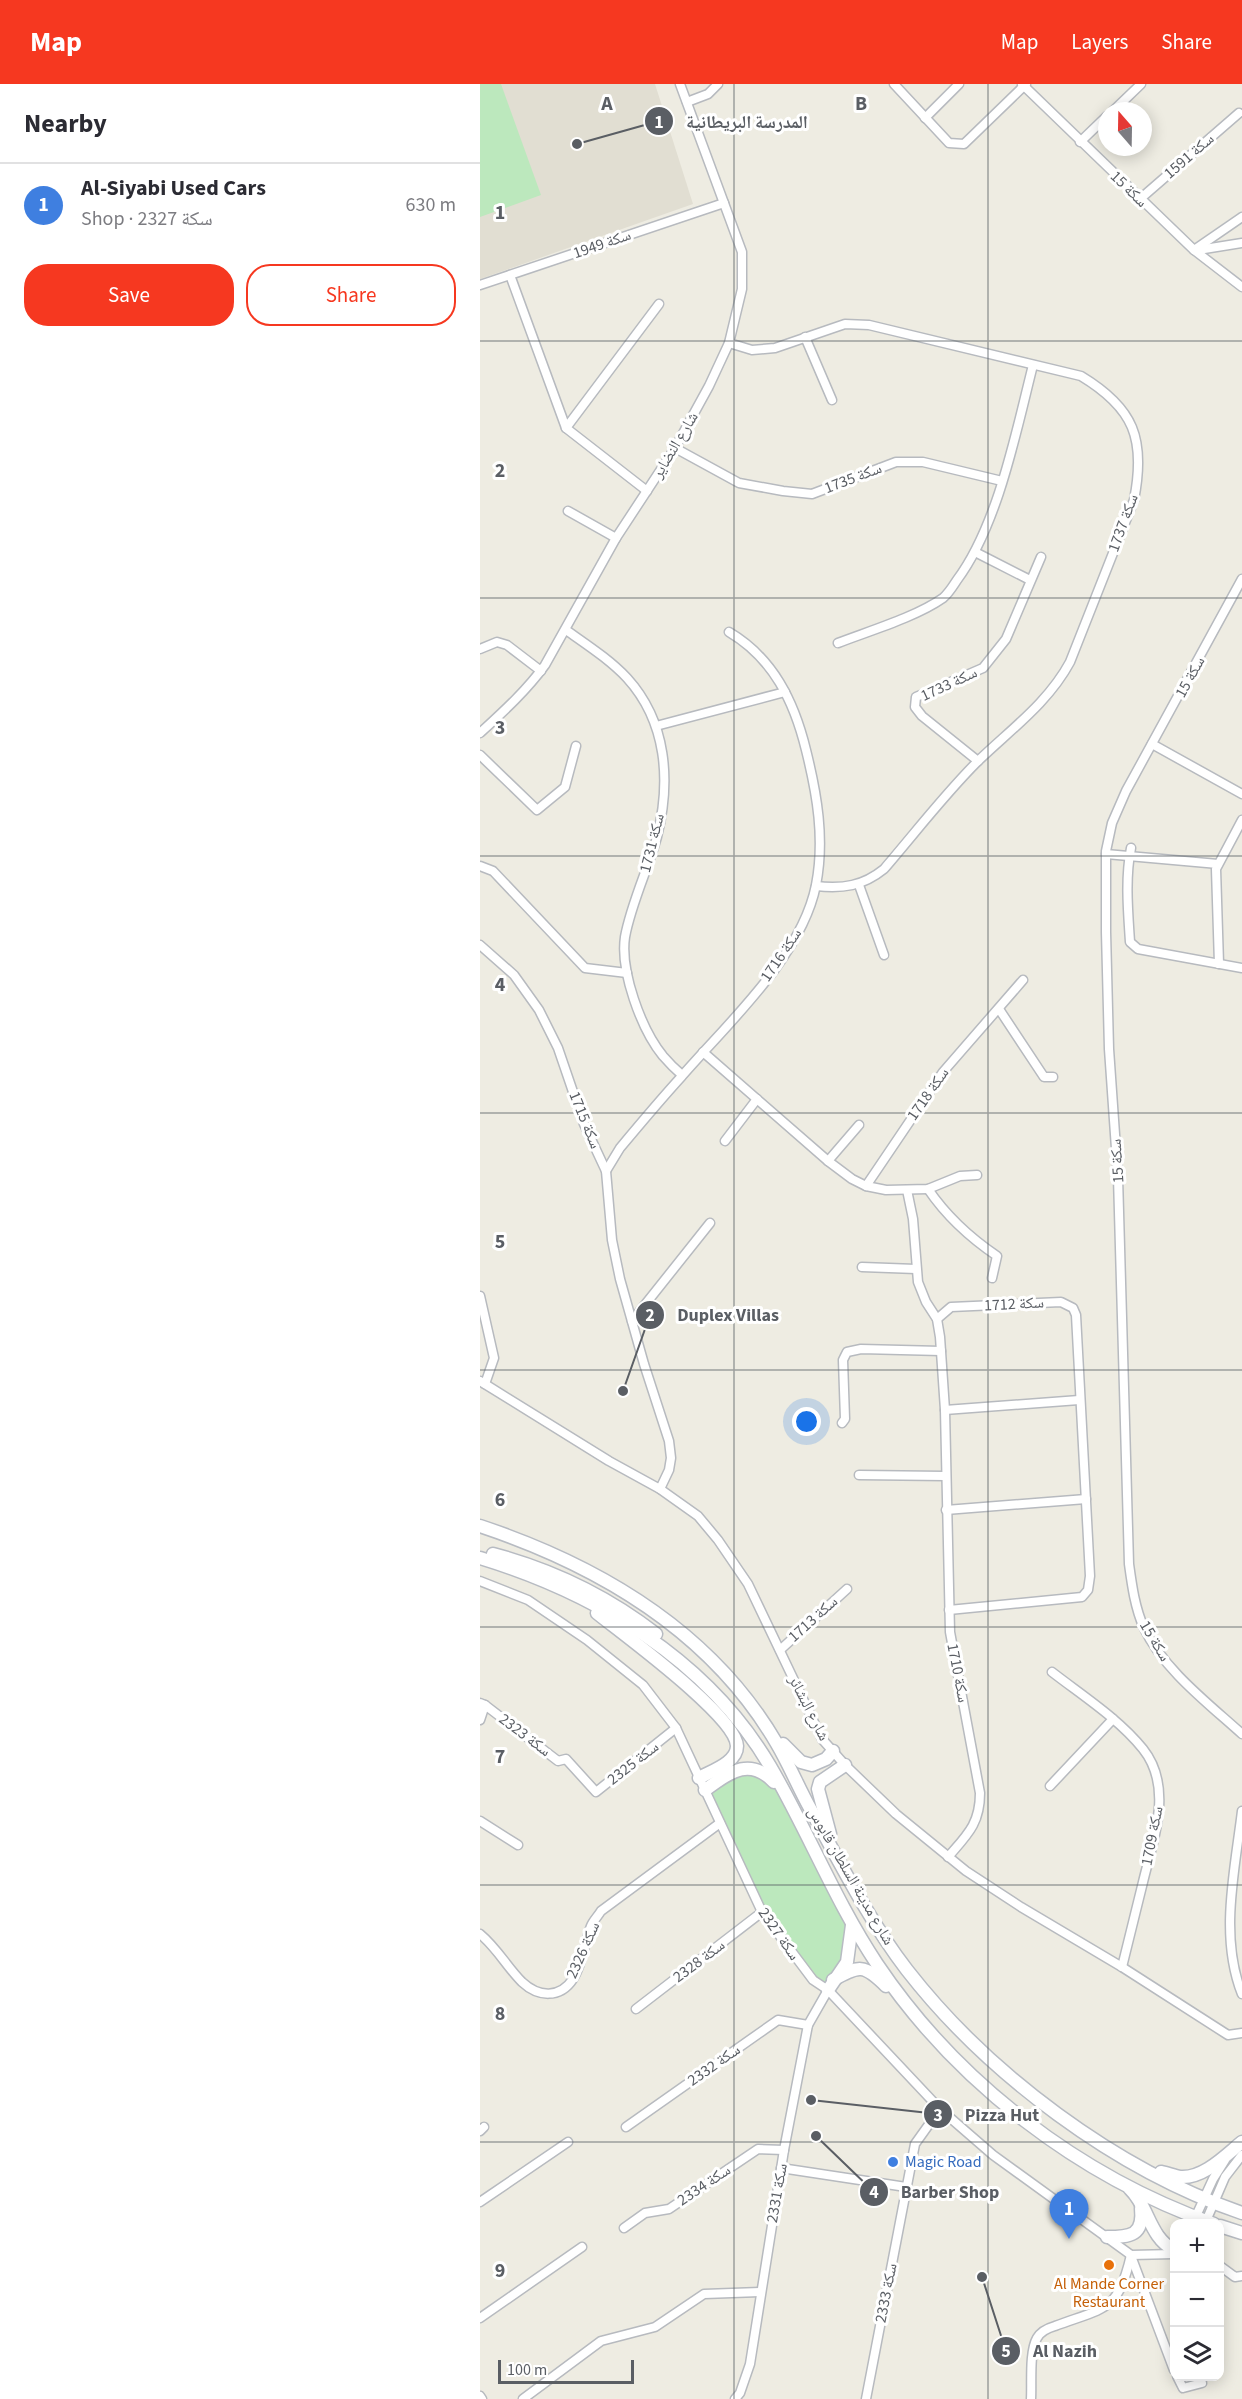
<!DOCTYPE html>
<html lang="en">
<head>
<meta charset="utf-8">
<style>
  body { margin:0; font-family:"Source Sans 3","Noto Naskh Arabic",sans-serif; background:#f2f2f3; color:#2b2b33 }
  .controls { position:absolute; right:18px; bottom:18px; display:grid; overflow:hidden; border-radius:12px; box-shadow:0 3px 15px #0003 }
  .controls button { width:54px; height:54px; display:grid; place-items:center; padding:0; border:0; border-bottom:2px solid #e1e1e2; background:#fff; color:#2b2b33; font:30px sans-serif }
  .compass { position:absolute; left:618px; top:18px; width:54px; height:54px; border-radius:50%; background:#fff; box-shadow:0 3px 15px #0003; rotate:340deg }
  .scale { position:absolute; left:18px; bottom:15px; width:136px; box-sizing:border-box; padding-left:6px; border:3px solid #5a5e64; border-top:0; font-size:16px; line-height:21px; white-space:nowrap; color:#5a5e64; -webkit-text-stroke:4px #fff; paint-order:stroke }
  .you { position:absolute; left:327px; top:1338px; width:21px; height:21px; margin:-15px; border:4px solid #fff; border-radius:50%; background:#1a73e8; box-shadow:0 0 0 9px #1a73e833 }
  .badge { display:grid; place-items:center; width:39px; height:39px; border-radius:50%; background:#f63820; color:#fff; font-size:20px; font-weight:700 }
  .pin { position:absolute; translate:-50% -50px; filter:drop-shadow(0 2px 3px #0008) }
  .pin::after { content:''; position:absolute; top:32px; width:21px; height:18px; background:inherit; clip-path:polygon(0 0,100% 0,50% 100%) }
  .list { margin:0; padding:0; list-style:none }
  h2 { display:flex; justify-content:space-between; align-items:center; height:78px; margin:0; padding:0 24px; font-size:26px }
  h2 small { font-size:20px; font-weight:400; color:#7c7c81 }
  .list li { display:grid; grid-template-columns:39px 1fr auto; gap:18px; align-items:center; box-sizing:border-box; height:84px; padding:0 24px; border-top:2px solid #e1e1e2 }
  .list b { display:block; font-size:22px; white-space:nowrap }
  .list p { margin:0; font-size:20px; white-space:nowrap; color:#7c7c81 }
  .list em { font-size:20px; font-style:normal; color:#7c7c81 }
  .actions { display:flex; gap:12px; padding:18px 24px }
  .actions a { flex:1; padding:14px 0; border:2px solid #f63820; border-radius:24px; text-align:center; font-size:21px; color:#f63820 }
  .actions .main { background:#f63820; color:#fff }
  .icon { flex:none; width:33px; height:33px; fill:none; stroke:currentColor; stroke-width:2; stroke-linecap:round; stroke-linejoin:round }
  .map { position:relative; flex:none; width:762px; height:2315px; overflow:hidden }
  header { display:flex; align-items:center; gap:36px; box-sizing:border-box; height:84px; padding:0 30px; background:#f63820; color:#fff }
  header strong { font-size:28px }
  nav { display:flex; gap:33px; margin-inline-start:auto; font-size:21px }
  main { display:flex }
  aside { flex:1; background:#fff }
  .map>svg:first-child { display:block }
  .education { fill:#e1ded2 }
  .green { fill:#bce8bd }
  .lines { fill:none; stroke-linecap:round; stroke-linejoin:round }
  .street-casing { stroke:#b7babf; stroke-width:11 }
  .secondary-casing { stroke:#b7bbc2; stroke-width:15 }
  .street { stroke:#fff; stroke-width:8 }
  .secondary { stroke:#fff; stroke-width:12 }
  .grid { fill:none; stroke:#5a5e64; stroke-width:1.5; stroke-opacity:0.55 }
  .shop-dot { fill:#3f7fe0; stroke:#fff; stroke-width:2 }
  .food-dot { fill:#e8710a; stroke:#fff; stroke-width:2 }
  .labels { text-anchor:middle; dominant-baseline:central; stroke-width:6; stroke-linejoin:round; paint-order:stroke }
  .street-label { font-size:16px; fill:#5a5e64; stroke:#fff }
  .shop-label { font-size:16px; fill:#366cbe; stroke:#fff; text-anchor:start }
  .food-label { font-size:16px; fill:#c56008; stroke:#fff }
  .grid-label { font-size:20px; text-anchor:middle; font-weight:bold; fill:#5a5e64; stroke:#fff; stroke-width:6; stroke-linejoin:round; paint-order:stroke }
  .leader { fill:none; stroke:#5a5e64; stroke-width:2 }
  .callout-dot { fill:#5a5e64; stroke:#fff; stroke-width:2 }
  .mark-label { font-size:18px; text-anchor:middle; font-weight:bold; fill:#fff }
  .callout-label { font-size:18px; text-anchor:middle; font-weight:bold; fill:#5a5e64; stroke:#fff; stroke-width:6; stroke-linejoin:round; paint-order:stroke }
</style>
</head>
<body>
<header>
<strong>Map</strong>
<nav><a>Map</a><a>Layers</a><a>Share</a></nav>
</header>
<main>
<aside>
<h2>Nearby<small></small></h2>
<ul class="list">
<li><span class="badge" style="background:#3f7fe0">1</span><div><b>Al-Siyabi Used Cars</b><p>Shop · سكة 2327</p></div><em>630 m</em></li>
</ul>
<div class="actions"><a class="main">Save</a><a>Share</a></div>
</aside>
<div class="map">
<svg width="762" height="2315" viewBox="0 0 762 2315">
  <rect width="100%" height="100%" fill="#eeece2"/>
  <path class="education" d="M0 0H175L213 120 0 195Z"/>
  <g class="green">
    <path d="M0 0H21L61 111 0 133Z"/>
    <path d="M272 1685 293 1699 370 1841 369 1869 347 1905 334 1896 283 1829 226 1706Z"/>
  </g>
  <g class="lines">
    <g class="street-casing">
      <g id="street">
        <path d="M414 0 469 59 484 60 546 0"/>
        <path d="M542 0 714 166 762 203"/>
        <path d="M207 18 228 10 238 0"/>
        <path d="M633 27 661 0"/>
        <path d="M445 34 479 0"/>
        <path d="M600 58 627 32"/>
        <path d="M660 115 759 29"/>
        <path d="M714 166 762 133"/>
        <path d="M718 166 762 159"/>
        <path d="M30 191 86 344 167 407"/>
        <path d="M0 201 244 119"/>
        <path d="M325 253 352 316"/>
        <path d="M249 259 272 266 295 264 365 240 389 241 601 292C654 324 666 355 654 416L590 578C568 619 530 646 497 678 464 711 435 749 404 785 383 802 363 805 336 802"/>
        <path d="M86 344 179 220"/>
        <path d="M195 364 259 399 303 407 332 410 416 378H443L522 397"/>
        <path d="M88 427 136 454"/>
        <path d="M495 468 550 496"/>
        <path d="M762 495 646 707 632 739 626 767V848L629 965 638 1093 649 1480C652 1502 655 1524 664 1544 683 1585 729 1620 762 1650"/>
        <path d="M86 546C107 561 129 575 147 594 187 638 191 697 177 753 168 785 151 820 145 853 140 887 161 945 183 972 189 979 195 985 202 991"/>
        <path d="M358 559C389 547 436 533 463 514 469 509 473 502 477 496 518 441 536 348 553 281"/>
        <path d="M0 565 17 558 27 561 61 587"/>
        <path d="M176 642 305 608"/>
        <path d="M0 649C24 627 47 606 65 581L136 454 195 364 229 302 249 259 262 205V168L200 0"/>
        <path d="M672 660 762 710"/>
        <path d="M0 671 57 726 85 703 96 662"/>
        <path d="M498 677 442 632 435 623 436 613 503 584 526 555 561 473"/>
        <path d="M651 764C645 795 648 827 650 858L658 865 762 884"/>
        <path d="M626 770 738 780"/>
        <path d="M0 782 13 787 105 884 147 889"/>
        <path d="M379 801 404 871"/>
        <path d="M0 861 34 891 59 926 78 964 104 1040 126 1087 132 1156 140 1195 164 1280 189 1357 191 1374 189 1386 180 1405"/>
        <path d="M739 880 736 785 762 736"/>
        <path d="M519 925 564 993H573"/>
        <path d="M223 968 348 1077 372 1095 386 1102 406 1106 448 1105 480 1092 497 1091"/>
        <path d="M245 1057 277 1015"/>
        <path d="M348 1077 379 1041"/>
        <path d="M126 1087 140 1064C160 1040 181 1015 202 992 248 939 322 872 336 801 345 755 337 710 326 666 314 617 293 574 249 548"/>
        <path d="M386 1102 463 988 543 896"/>
        <path d="M448 1105C467 1133 489 1153 517 1172L512 1194"/>
        <path d="M427 1106 433 1135 438 1198 446 1218 457 1235 460 1253 465 1326 470 1548 500 1709C500 1740 487 1751 468 1773"/>
        <path d="M382 1183 436 1185"/>
        <path d="M0 1212 14 1274 5 1300"/>
        <path d="M457 1235 471 1223 581 1218 593 1224 596 1231 610 1492 608 1506 602 1513 469 1526"/>
        <path d="M152 1237 230 1139"/>
        <path d="M0 1297 129 1377 180 1405 218 1432 238 1456 268 1500 342 1655 365 1681 416 1730 486 1787 541 1823 642 1883 748 1951 762 1949"/>
        <path d="M465 1326 599 1316"/>
        <path d="M362 1339 365 1335 363 1276 367 1268 381 1265 461 1267"/>
        <path d="M379 1391 465 1392"/>
        <path d="M466 1426 606 1415"/>
        <path d="M0 1497 48 1516 107 1556 163 1601 196 1644 282 1828 333 1896 348 1906 460 2025 513 2071 651 2171 694 2170"/>
        <path d="M300 1566 367 1505"/>
        <path d="M572 1588C603 1612 639 1635 663 1665 694 1704 673 1756 663 1798 656 1826 649 1854 642 1883"/>
        <path d="M0 1619 5 1621 78 1677 86 1675 116 1708 196 1644"/>
        <path d="M0 1636 5 1621"/>
        <path d="M570 1702 633 1635"/>
        <path d="M762 1727C755 1786 739 1852 762 1910"/>
        <path d="M0 1737 38 1761"/>
        <path d="M0 1850C17 1864 27 1883 42 1898 58 1913 80 1915 93 1895 103 1880 104 1859 111 1842 113 1837 118 1832 121 1827L240 1739"/>
        <path d="M156 1925 282 1828"/>
        <path d="M146 2043 298 1936 328 1941"/>
        <path d="M0 2047 4 2043"/>
        <path d="M301 2084 426 2103"/>
        <path d="M0 2118 88 2058"/>
        <path d="M716 2132 733 2095 745 2076"/>
        <path d="M726 2137 745 2093 762 2071"/>
        <path d="M144 2144 165 2129 189 2125 278 2065 304 2066"/>
        <path d="M651 2172 694 2286"/>
        <path d="M740 2182 755 2193 762 2192"/>
        <path d="M0 2234 102 2163"/>
        <path d="M697 2292 703 2304 722 2299"/>
        <path d="M0 2312 2 2315"/>
        <path d="M43 2315 121 2257 175 2243 224 2210 280 2208"/>
        <path d="M255 2315 260 2309 270 2280 304 2066 328 1941 348 1906"/>
        <path d="M386 2315 435 2060 460 2025"/>
        <path d="M551 2315C552 2299 549 2268 557 2254 561 2247 568 2244 575 2242 626 2223 638 2228 651 2171"/>
      </g>
    </g>
    <g class="secondary-casing">
      <g id="secondary">
        <path d="M0 1442C120 1482 232 1548 297 1660 310 1682 319 1705 331 1726 360 1779 390 1838 427 1886 508 1990 636 2086 762 2129"/>
        <path d="M13 1470C73 1486 127 1512 176 1550"/>
        <path d="M0 1474C115 1509 227 1575 290 1682 328 1747 355 1817 397 1880 477 1999 599 2092 734 2140"/>
        <path d="M117 1529C143 1550 256 1632 257 1662 257 1679 231 1687 219 1694"/>
        <path d="M303 1660 321 1678 332 1681 346 1675 353 1667"/>
        <path d="M225 1706C249 1689 269 1672 294 1698"/>
        <path d="M350 1750 338 1705 340 1698 365 1681"/>
        <path d="M353 1896C379 1881 384 1880 406 1902"/>
        <path d="M348 1906 367 1878 372 1841"/>
        <path d="M681 2088C687 2089 694 2092 700 2093 723 2095 745 2072 762 2058"/>
        <path d="M650 2105C669 2123 669 2153 694 2166"/>
        <path d="M740 2142 762 2149"/>
        <path d="M627 2153C650 2153 664 2152 661 2124"/>
      </g>
    </g>
    <use href="#street" class="street"/>
    <use href="#secondary" class="secondary"/>
  </g>
  <path class="grid" d="M254 0V2315M508 0V2315M0 257H762M0 514H762M0 772H762M0 1029H762M0 1286H762M0 1543H762M0 1801H762M0 2058H762"/>
  <circle class="shop-dot" cx="413" cy="2078" r="6"/>
  <circle class="food-dot" cx="629" cy="2181" r="6"/>
  <g class="labels">
    <g class="street-label">
      <text transform="translate(709 72) rotate(-41)">سكة 1591</text>
      <text transform="translate(649 105) rotate(44)">سكة 15</text>
      <text transform="translate(122 160) rotate(-19)">سكة 1949</text>
      <text transform="translate(195 361) rotate(-59)">شارع النضاير</text>
      <text transform="translate(373 394) rotate(-21)">سكة 1735</text>
      <text transform="translate(643 439) rotate(-70)">سكة 1737</text>
      <text transform="translate(710 593) rotate(-61)">سكة 15</text>
      <text transform="translate(469 600) rotate(-25)">سكة 1733</text>
      <text transform="translate(172 759) rotate(-76)">سكة 1731</text>
      <text transform="translate(301 871) rotate(-56)">سكة 1716</text>
      <text transform="translate(448 1010) rotate(-55)">سكة 1718</text>
      <text transform="translate(105 1036) rotate(68)">سكة 1715</text>
      <text transform="translate(637 1077) rotate(-94)">سكة 15</text>
      <text transform="translate(534 1220) rotate(-3)">سكة 1712</text>
      <text transform="translate(333 1535) rotate(-42)">سكة 1713</text>
      <text transform="translate(675 1557) rotate(59)">سكة 15</text>
      <text transform="translate(478 1589) rotate(79)">سكة 1710</text>
      <text transform="translate(329 1624) rotate(63)">شارع البشائر</text>
      <text transform="translate(45 1651) rotate(37)">سكة 2323</text>
      <text transform="translate(153 1679) rotate(-38)">سكة 2325</text>
      <text transform="translate(672 1752) rotate(-79)">سكة 1709</text>
      <text transform="translate(371 1792) rotate(60)">شارع مدينة السلطان قابوس</text>
      <text transform="translate(299 1850) rotate(55)">سكة 2327</text>
      <text transform="translate(103 1866) rotate(-66)">سكة 2326</text>
      <text transform="translate(219 1877) rotate(-37)">سكة 2328</text>
      <text transform="translate(234 1981) rotate(-35)">سكة 2332</text>
      <text transform="translate(224 2101) rotate(-34)">سكة 2334</text>
      <text transform="translate(297 2109) rotate(-80)">سكة 2331</text>
      <text transform="translate(406 2209) rotate(-79)">سكة 2333</text>
    </g>
    <g class="shop-label">
      <text x="425" y="2078">Magic Road</text>
    </g>
    <g class="food-label">
      <text x="629" y="2200">Al Mande Corner<tspan x="629" dy="18">Restaurant</tspan></text>
    </g>
  </g>
  <g class="grid-label">
    <text x="127" y="26">A</text>
    <text x="381" y="26">B</text>
    <text x="20" y="135">1</text>
    <text x="20" y="393">2</text>
    <text x="20" y="650">3</text>
    <text x="20" y="907">4</text>
    <text x="20" y="1164">5</text>
    <text x="20" y="1422">6</text>
    <text x="20" y="1679">7</text>
    <text x="20" y="1936">8</text>
    <text x="20" y="2193">9</text>
  </g>
  <path class="leader" d="M97 60L179 37M143 1307L170 1231M331 2016L458 2030M336 2052L394 2108M502 2193L526 2267"/>
  <g class="callout-dot">
    <circle cx="97" cy="60" r="6"/>
    <circle cx="143" cy="1307" r="6"/>
    <circle cx="331" cy="2016" r="6"/>
    <circle cx="336" cy="2052" r="6"/>
    <circle cx="502" cy="2193" r="6"/>
    <circle cx="179" cy="37" r="15"/>
    <circle cx="170" cy="1231" r="15"/>
    <circle cx="458" cy="2030" r="15"/>
    <circle cx="394" cy="2108" r="15"/>
    <circle cx="526" cy="2267" r="15"/>
  </g>
  <g class="mark-label">
    <text x="179" y="44">1</text>
    <text x="170" y="1237">2</text>
    <text x="458" y="2037">3</text>
    <text x="394" y="2114">4</text>
    <text x="526" y="2273">5</text>
  </g>
  <g class="callout-label">
    <text x="267" y="44">المدرسة البريطانية</text>
    <text x="248" y="1237">Duplex Villas</text>
    <text x="522" y="2037">Pizza Hut</text>
    <text x="470" y="2114">Barber Shop</text>
    <text x="585" y="2273">Al Nazih</text>
  </g>
</svg>
<div class="controls">
<button>+</button>
<button>−</button>
<button><svg class="icon" aria-label="layers" viewBox="0 0 24 24"><path d="M12 4l9 5-9 5-9-5zM3 14l9 5 9-5"/></svg></button>
</div>
<svg class="compass" viewBox="-18 -18 36 36"><path d="M0-13l5 13h-10z" fill="#e53935"/><path d="M0 13l5-13h-10z" fill="#7c7c81"/></svg>
<div class="scale">100 m</div>
<div class="you"></div>
<div class="pin badge" style="left:589px;top:2155px;background:#3f7fe0">1</div>
</div>
</main>
</body>
</html>
